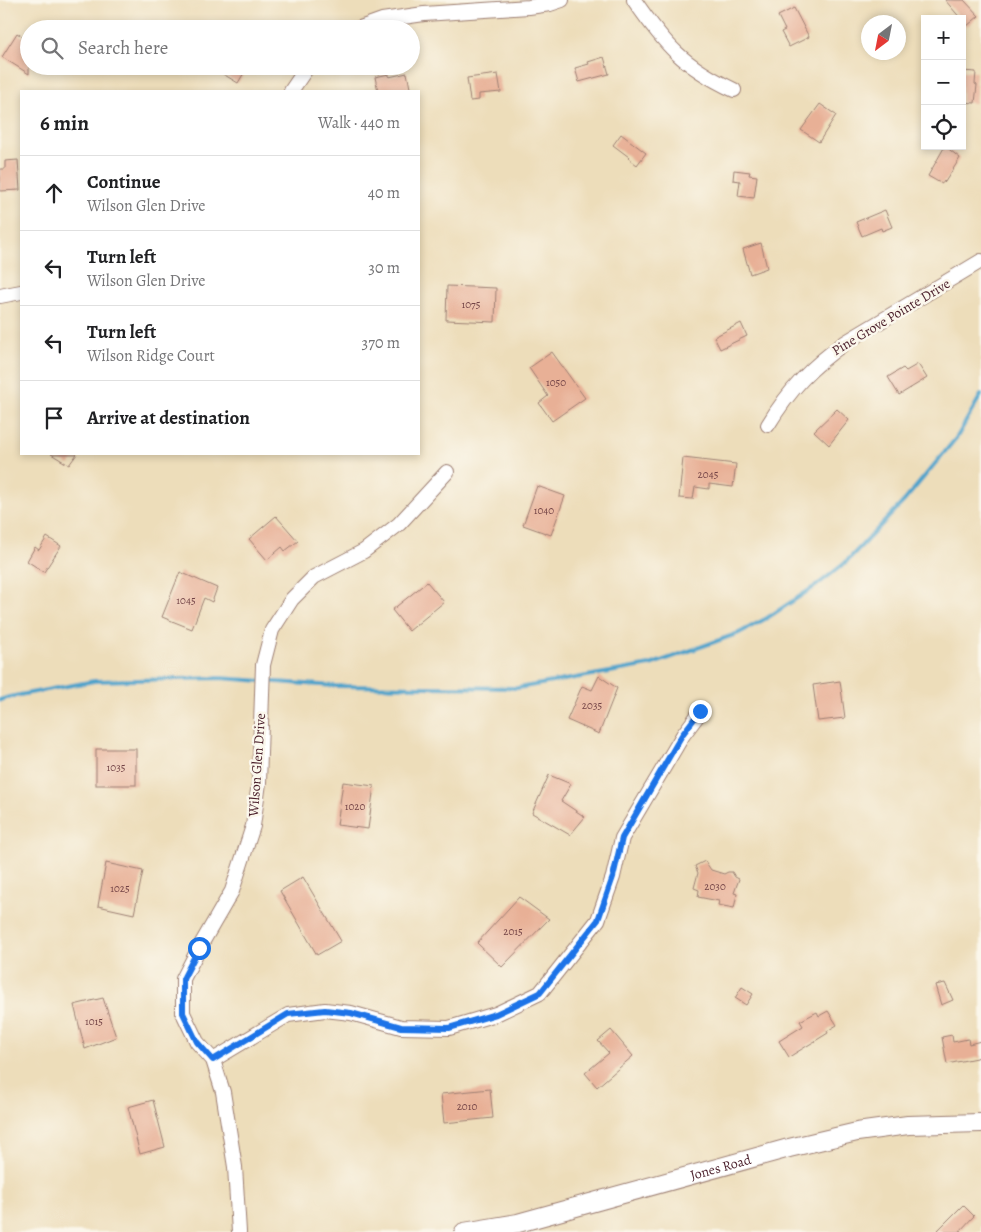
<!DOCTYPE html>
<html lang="en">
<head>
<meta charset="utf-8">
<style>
  body { margin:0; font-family:Alegreya,serif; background:#f6f6f6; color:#202124 }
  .controls { position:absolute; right:15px; top:15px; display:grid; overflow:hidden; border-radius:0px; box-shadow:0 2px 8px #0003 }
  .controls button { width:45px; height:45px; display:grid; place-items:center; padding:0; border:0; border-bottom:1px solid #e0e0e0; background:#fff; color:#202124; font:25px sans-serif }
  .compass { position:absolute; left:861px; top:15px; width:45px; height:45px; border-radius:50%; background:#fff; box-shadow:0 2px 8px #0003; rotate:212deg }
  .stop { position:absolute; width:15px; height:15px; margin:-11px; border:4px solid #1a73e8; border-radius:50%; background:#fff }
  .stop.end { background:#1a73e8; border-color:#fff; box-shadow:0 1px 5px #0008 }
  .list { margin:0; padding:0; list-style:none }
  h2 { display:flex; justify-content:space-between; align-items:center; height:65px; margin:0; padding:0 20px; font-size:21px }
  h2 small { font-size:16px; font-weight:400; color:#757577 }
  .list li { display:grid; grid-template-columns:32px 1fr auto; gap:15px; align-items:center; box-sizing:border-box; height:75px; padding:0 20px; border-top:1px solid #e0e0e0 }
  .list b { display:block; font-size:19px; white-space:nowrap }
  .list p { margin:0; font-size:16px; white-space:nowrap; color:#757577 }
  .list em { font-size:16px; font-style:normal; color:#757577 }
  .icon { flex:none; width:28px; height:28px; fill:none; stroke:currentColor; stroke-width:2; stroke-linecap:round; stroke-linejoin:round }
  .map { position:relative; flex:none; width:981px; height:1232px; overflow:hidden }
  .search { position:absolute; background:#fff; box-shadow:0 2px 8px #0003; left:20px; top:20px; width:400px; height:55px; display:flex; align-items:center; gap:12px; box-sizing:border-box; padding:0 18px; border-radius:28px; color:#757577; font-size:19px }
  .panel { position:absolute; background:#fff; box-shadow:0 2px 8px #0003; left:20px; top:90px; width:400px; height:365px; border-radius:0px }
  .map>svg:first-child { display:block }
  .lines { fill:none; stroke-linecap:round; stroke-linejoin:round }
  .stream { stroke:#4fa3cb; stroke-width:4 }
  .building { fill:#e8b096 }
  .minor-casing { stroke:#9c7e72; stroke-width:16 }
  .tertiary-casing { stroke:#9c7e72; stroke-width:20 }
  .minor { stroke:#fff; stroke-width:14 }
  .tertiary { stroke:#fff; stroke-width:18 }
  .route { stroke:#1a73e8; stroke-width:6 }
  .labels { text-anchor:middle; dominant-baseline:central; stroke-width:5; stroke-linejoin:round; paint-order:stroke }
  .number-label { font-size:11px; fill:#724346 }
  .street-label { font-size:14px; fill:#4a1f2b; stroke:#fbf7ec }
</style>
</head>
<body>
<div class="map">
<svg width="981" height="1232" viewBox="0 0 981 1232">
  <rect width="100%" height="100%" fill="#fbf7ec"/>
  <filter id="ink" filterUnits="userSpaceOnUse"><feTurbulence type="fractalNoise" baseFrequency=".02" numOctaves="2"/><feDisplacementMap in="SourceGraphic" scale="10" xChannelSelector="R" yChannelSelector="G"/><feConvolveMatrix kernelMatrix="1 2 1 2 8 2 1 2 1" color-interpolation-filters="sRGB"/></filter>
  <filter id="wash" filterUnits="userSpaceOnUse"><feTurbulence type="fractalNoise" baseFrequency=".0096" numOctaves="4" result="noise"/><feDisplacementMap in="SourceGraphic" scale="20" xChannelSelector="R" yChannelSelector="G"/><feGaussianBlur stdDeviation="1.12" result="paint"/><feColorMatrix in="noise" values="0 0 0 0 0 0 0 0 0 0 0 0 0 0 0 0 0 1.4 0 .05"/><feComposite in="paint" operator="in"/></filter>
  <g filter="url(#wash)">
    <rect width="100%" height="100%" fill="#edddba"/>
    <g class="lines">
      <path class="stream" d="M0 700 9 697 94 681 220 678 335 686 518 688 650 665 739 633 767 618 817 585 845 563 905 500 957 437 981 395"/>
    </g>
    <g id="blocks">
      <g class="building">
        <path d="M945 0H964L979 16 967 26Z"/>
        <path d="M794 8 809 37 789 47 781 32 785 30 778 16Z"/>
        <path d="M17 33 29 41V74L2 57Z"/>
        <path d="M604 57 609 74 579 82 575 68 589 64 588 62Z"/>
        <path d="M228 66H248L238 83 223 74Z"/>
        <path d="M962 71 976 72 975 84 977 85 975 103 962 102Z"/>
        <path d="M407 73 410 88 407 89 408 91H378L375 77 389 74V77Z"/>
        <path d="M498 74 501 92 479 94V100L470 101 467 78Z"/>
        <path d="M820 104 836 115 819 142 801 130Z"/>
        <path d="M621 134 646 153 637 165 628 158 629 157 613 145Z"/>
        <path d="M945 146 960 158 945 182 944 181 942 184 928 176Z"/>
        <path d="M18 160 20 190 0 191V169H5V161Z"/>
        <path d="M734 170 750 172 749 175 757 176 754 198 738 196 740 181 733 180Z"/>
        <path d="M885 210 892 227 882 231 881 228 862 236 856 222Z"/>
        <path d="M761 243 767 268 750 274 743 249Z"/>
        <path d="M447 286 496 288 495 322 446 320Z"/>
        <path d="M741 323 747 336 720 349 714 337Z"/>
        <path d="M552 352 585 398 552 421 539 403 548 396 529 368Z"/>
        <path d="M918 364 927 378 899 395 888 377 903 368 906 371Z"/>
        <path d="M837 409 849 420 829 445 814 431Z"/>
        <path d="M51 454H77L69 465Z"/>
        <path d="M683 458 736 464 733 487 709 484V489L695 487 693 499 679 498Z"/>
        <path d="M537 486 565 496 551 535 523 525Z"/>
        <path d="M276 516 298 541 285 551 282 547 267 560 249 539Z"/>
        <path d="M47 537 61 546 44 572 27 561 35 547 39 550Z"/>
        <path d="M180 572 217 588 212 602 204 598 192 629 162 617Z"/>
        <path d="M427 582 444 602 409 631 392 610Z"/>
        <path d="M599 676 617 688 599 734 567 720 582 686 592 690Z"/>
        <path d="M840 681 845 718 818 721 813 685Z"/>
        <rect x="96" y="749" width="40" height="36"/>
        <path d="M549 775 571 784 561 801 585 817 570 835 532 813Z"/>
        <path d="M343 782 374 786 368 829 337 825Z"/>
        <path d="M705 861 711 870 724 874 728 872H732L735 877 739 879 734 893 737 894 734 908 718 905 719 901 698 897 699 890 694 888 698 873 695 866Z"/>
        <path d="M106 863 143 871 134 914 98 906Z"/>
        <path d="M303 877 341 941 317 955 280 891Z"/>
        <path d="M519 897 549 919 502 967 477 943Z"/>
        <path d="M945 983 953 1000 941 1005 935 985Z"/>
        <path d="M742 987 753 994 746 1005 735 998Z"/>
        <path d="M103 998 116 1037 85 1049 74 1005Z"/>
        <path d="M828 1011 837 1025 827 1031 828 1033 789 1057 779 1041 803 1026 800 1021 817 1012 819 1016Z"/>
        <path d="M611 1030 633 1056 597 1087 585 1073 609 1053 598 1041Z"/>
        <path d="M952 1035 953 1042 968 1039 969 1044 981 1041V1057L947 1064 942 1037Z"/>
        <path d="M490 1089 493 1118 444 1123 441 1094Z"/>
        <path d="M153 1100 165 1147 140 1154 128 1107Z"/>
        <path d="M963 1205 974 1216 959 1232H936Z"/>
      </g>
    </g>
  </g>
  <g filter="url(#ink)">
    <use href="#blocks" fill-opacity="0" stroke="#9c7e72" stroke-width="1"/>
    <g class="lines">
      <g class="minor-casing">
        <g id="minor">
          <path d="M634 0C665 45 683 66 734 90"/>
          <path d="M357 29 382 20 424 14 529 7 550 4 562 0"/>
          <path d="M291 91 308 66"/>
          <path d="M0 296 21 292"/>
          <path d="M768 425C789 390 812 366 846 342L981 261"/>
          <path d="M213 1060 288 1015 325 1010 351 1013 401 1027 449 1028 496 1014 540 993 598 920 613 877 622 838 683 735 701 711"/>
          <path d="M239 1232 235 1167 223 1092 213 1060 197 1042 183 1013V979L199 948 232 891 253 826 259 783 263 665 272 630 292 599 314 577 364 551 399 524 447 472"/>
        </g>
      </g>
      <g class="tertiary-casing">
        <g id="tertiary">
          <path id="s1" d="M464 1232 518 1223 789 1148 857 1132 908 1125 981 1123"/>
        </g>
      </g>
      <use href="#minor" class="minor"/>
      <use href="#tertiary" class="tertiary"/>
    </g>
  </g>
  <g class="lines" filter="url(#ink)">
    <path class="route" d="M199 948 183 979V1013L197 1042 213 1060 288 1014 325 1010 351 1013 401 1027 449 1028 496 1014 540 993 598 920 613 877 622 838 682 735 700 711"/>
  </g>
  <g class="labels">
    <g class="number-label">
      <text x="471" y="304">1075</text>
      <text x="556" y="382">1050</text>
      <text x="708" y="474">2045</text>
      <text x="544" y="510">1040</text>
      <text x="186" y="600">1045</text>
      <text x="592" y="705">2035</text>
      <text x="116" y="767">1035</text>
      <text x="355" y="806">1020</text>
      <text x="715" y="886">2030</text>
      <text x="120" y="888">1025</text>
      <text x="513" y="931">2015</text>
      <text x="94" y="1021">1015</text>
      <text x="467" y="1106">2010</text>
    </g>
    <g class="street-label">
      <text transform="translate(891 317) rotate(-31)">Pine Grove Pointe Drive</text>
      <text transform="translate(257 765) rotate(-86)">Wilson Glen Drive</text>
      <text stroke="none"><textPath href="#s1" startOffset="265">Jones Road</textPath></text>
    </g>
  </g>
</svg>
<div class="controls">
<button>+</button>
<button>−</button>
<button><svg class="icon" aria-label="locate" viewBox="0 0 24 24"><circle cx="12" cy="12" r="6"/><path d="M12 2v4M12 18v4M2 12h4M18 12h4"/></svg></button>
</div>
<svg class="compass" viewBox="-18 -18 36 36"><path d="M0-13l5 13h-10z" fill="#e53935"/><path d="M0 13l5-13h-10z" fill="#757577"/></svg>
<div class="stop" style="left:199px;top:948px"></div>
<div class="stop end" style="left:700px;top:711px"></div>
<div class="search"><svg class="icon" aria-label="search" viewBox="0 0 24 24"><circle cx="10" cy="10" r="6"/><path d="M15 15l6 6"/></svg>Search here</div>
<section class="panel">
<h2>6 min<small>Walk · 440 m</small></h2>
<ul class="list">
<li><svg class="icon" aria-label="ahead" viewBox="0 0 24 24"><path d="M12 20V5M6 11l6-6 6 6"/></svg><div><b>Continue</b><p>Wilson Glen Drive</p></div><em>40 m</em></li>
<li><svg class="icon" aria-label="left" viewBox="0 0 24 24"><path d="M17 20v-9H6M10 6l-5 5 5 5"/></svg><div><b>Turn left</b><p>Wilson Glen Drive</p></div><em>30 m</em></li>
<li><svg class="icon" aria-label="left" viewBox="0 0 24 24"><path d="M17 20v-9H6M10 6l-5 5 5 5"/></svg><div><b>Turn left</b><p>Wilson Ridge Court</p></div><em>370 m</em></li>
<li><svg class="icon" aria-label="arrive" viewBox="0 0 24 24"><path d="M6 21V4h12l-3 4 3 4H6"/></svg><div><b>Arrive at destination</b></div></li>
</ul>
</section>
</div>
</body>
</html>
